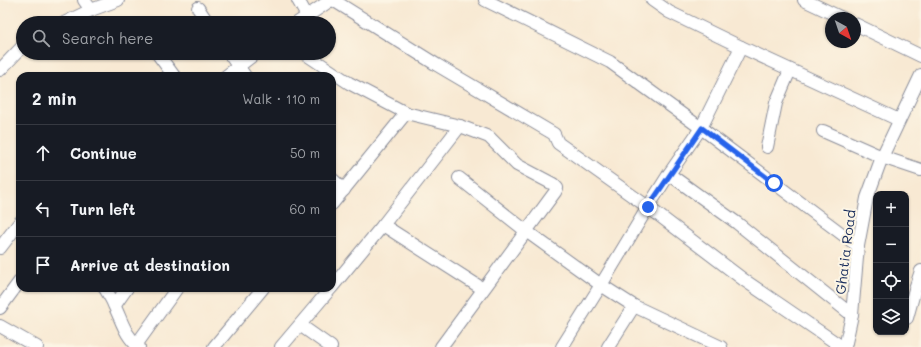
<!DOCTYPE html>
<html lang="en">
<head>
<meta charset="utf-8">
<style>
  body { margin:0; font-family:Mali,sans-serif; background:#242831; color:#f1f3f6 }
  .controls { position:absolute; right:12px; bottom:12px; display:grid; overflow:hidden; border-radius:8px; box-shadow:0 1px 3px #0004 }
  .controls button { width:36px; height:36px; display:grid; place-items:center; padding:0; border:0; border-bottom:1px solid #363941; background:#171b24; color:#f1f3f6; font:20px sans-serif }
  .compass { position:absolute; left:825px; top:12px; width:36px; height:36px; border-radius:50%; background:#171b24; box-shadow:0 1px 3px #0004; rotate:140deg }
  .stop { position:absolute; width:12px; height:12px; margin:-9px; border:3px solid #2563eb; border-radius:50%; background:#fff }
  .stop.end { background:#2563eb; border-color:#fff; box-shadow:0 1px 4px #0008 }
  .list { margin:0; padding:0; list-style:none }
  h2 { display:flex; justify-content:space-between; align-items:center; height:52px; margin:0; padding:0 16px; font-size:17px }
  h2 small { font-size:13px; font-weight:400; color:#9ea1a6 }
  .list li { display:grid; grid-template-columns:26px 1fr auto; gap:12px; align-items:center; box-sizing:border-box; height:56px; padding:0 16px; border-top:1px solid #363941 }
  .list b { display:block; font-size:15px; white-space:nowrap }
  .list em { font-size:13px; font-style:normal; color:#9ea1a6 }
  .icon { flex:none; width:22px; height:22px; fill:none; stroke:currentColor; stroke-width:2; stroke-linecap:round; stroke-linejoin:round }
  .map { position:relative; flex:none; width:921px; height:347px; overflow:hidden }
  .search { position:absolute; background:#171b24; box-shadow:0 1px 3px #0004; left:16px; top:16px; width:320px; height:44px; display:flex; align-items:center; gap:10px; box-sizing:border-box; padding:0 14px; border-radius:22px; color:#9ea1a6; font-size:15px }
  .panel { position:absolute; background:#171b24; box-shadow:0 1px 3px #0004; left:16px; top:72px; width:320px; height:220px; border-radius:12px }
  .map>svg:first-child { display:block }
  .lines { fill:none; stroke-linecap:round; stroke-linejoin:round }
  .minor-casing { stroke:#8a8c98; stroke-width:14 }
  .minor { stroke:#fff; stroke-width:12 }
  .route { stroke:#2563eb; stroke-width:5 }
  .labels { text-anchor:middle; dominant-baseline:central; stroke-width:4; stroke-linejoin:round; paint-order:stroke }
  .street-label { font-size:14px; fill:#1b2f5e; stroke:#fcf5e5 }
</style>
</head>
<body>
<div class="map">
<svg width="921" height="347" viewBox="0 0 921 347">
  <rect width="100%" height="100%" fill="#fcf5e5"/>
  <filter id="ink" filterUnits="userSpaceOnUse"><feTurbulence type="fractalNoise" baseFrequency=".025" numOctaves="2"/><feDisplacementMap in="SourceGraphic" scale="8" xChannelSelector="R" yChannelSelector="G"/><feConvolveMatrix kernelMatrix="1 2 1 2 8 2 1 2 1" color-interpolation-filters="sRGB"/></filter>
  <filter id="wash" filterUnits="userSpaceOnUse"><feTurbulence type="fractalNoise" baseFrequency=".012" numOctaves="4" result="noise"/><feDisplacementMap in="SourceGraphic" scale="16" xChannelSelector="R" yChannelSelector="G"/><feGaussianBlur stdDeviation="0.9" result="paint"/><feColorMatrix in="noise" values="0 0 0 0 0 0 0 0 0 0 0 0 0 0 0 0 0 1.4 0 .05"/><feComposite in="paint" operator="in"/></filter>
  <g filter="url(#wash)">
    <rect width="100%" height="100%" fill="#f8e9d3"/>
  </g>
  <g filter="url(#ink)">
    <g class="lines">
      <g class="minor-casing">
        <g id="minor">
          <path d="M84 0 91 10"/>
          <path d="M298 0 307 16"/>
          <path d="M333 0 437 65 554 134 558 143 648 207 744 280 842 347"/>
          <path d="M485 0 610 62 701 128 858 246"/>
          <path d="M652 0 669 12 741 47 899 120"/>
          <path d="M804 0 842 18"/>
          <path d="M198 8 208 23"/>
          <path d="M64 23 91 10 118 0"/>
          <path d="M297 23 331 0"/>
          <path d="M855 24 921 56"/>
          <path d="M157 53 174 76"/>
          <path d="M229 53 245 76"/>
          <path d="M304 53 349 83 406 113 460 126 489 137 517 165 553 184 557 188 555 192 441 347"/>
          <path d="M0 70 23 46"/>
          <path d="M226 76 256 53"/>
          <path d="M823 131 882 157 921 170"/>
          <path d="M767 147 776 103 790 70"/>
          <path d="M669 174 701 128 741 47"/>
          <path d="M459 178 526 231 601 285 634 306 721 347"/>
          <path d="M332 179 344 190"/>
          <path d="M332 204 406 113"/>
          <path d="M383 225 483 289"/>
          <path d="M0 248 20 222"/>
          <path d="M332 287 383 225 460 126"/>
          <path d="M105 288C108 294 112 299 114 305 122 321 125 336 139 347"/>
          <path d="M115 305 127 288"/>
          <path d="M0 308 20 281"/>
          <path d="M907 318 915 289 921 271"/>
          <path d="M300 325 331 347"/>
          <path d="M0 326 37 347"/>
          <path d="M136 345 177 288"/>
          <path d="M214 347 263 288"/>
          <path d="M281 347 331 288"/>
          <path d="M562 347 601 285 648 207 669 174 737 223 852 315"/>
          <path d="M608 347 634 306"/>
          <path d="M845 347 852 315 858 246 867 198 882 157 921 75"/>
        </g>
      </g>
      <use href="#minor" class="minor"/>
    </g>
  </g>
  <g class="lines" filter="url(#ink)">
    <path class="route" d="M648 207 702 128 774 183"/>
  </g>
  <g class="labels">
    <g class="street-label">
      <text transform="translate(845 252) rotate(-83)">Ghatia Road</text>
    </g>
  </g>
</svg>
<div class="controls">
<button>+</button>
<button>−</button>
<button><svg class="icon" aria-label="locate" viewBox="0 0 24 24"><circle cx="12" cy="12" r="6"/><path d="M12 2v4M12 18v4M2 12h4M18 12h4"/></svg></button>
<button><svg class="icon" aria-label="layers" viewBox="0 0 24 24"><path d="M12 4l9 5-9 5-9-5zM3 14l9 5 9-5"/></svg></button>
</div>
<svg class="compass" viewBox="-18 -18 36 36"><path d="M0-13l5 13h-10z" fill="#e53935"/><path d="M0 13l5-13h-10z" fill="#9ea1a6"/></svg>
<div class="stop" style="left:774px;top:183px"></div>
<div class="stop end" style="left:648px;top:207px"></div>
<div class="search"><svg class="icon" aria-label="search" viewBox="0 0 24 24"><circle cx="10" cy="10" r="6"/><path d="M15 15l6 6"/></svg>Search here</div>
<section class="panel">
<h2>2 min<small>Walk · 110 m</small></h2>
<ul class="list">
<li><svg class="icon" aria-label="ahead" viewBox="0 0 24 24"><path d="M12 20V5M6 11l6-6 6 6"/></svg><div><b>Continue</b></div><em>50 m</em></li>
<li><svg class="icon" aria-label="left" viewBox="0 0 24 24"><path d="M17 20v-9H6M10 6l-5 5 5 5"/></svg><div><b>Turn left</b></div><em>60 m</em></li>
<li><svg class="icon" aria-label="arrive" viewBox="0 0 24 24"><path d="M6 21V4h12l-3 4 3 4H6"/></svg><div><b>Arrive at destination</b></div></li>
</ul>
</section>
</div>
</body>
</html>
